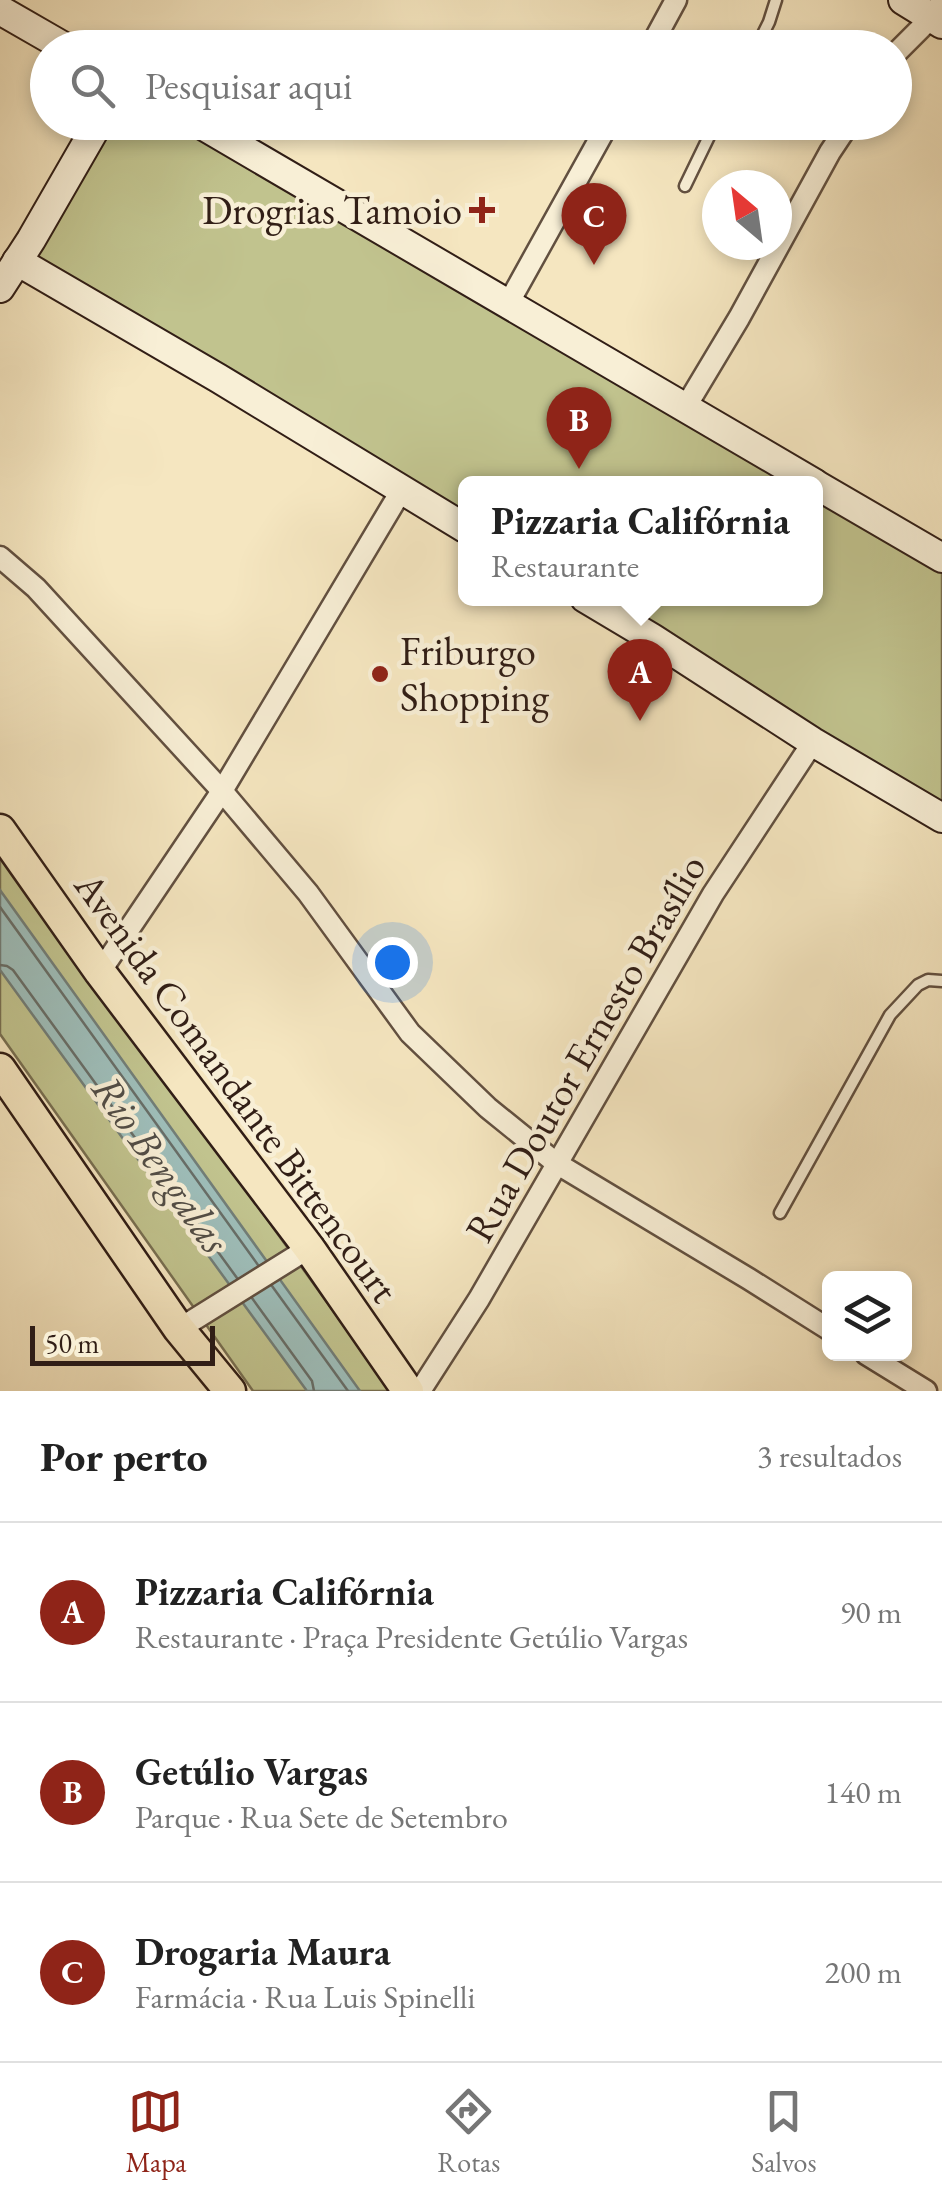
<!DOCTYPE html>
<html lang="pt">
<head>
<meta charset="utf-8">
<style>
  body { margin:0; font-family:"EB Garamond",serif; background:#f2f2f2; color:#222 }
  .controls { position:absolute; right:30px; bottom:30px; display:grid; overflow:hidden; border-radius:15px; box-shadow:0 5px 15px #0003 }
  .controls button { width:90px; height:90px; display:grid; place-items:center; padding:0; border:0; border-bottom:2px solid #e0e0e0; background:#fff; color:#222; font:50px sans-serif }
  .compass { position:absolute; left:702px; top:170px; width:90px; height:90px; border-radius:50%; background:#fff; box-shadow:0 5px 15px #0003; rotate:331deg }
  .scale { position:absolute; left:30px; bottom:25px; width:185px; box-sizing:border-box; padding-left:10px; border:5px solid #311e16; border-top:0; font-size:28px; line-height:35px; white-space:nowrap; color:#311e16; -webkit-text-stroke:8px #f8efd6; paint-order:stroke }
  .you { position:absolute; left:392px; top:962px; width:35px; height:35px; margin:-25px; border:8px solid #fff; border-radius:50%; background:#1a73e8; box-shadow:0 0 0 15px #1a73e833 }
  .badge { display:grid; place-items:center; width:65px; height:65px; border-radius:50%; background:#8f2418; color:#fff; font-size:32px; font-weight:700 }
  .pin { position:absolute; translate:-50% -82px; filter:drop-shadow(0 2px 5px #0008) }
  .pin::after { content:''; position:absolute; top:52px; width:35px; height:30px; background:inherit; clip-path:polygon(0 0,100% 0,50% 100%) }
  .popup { position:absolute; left:458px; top:476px; width:365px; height:130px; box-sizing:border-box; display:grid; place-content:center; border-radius:15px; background:#fff; filter:drop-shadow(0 2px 8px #0005); font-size:32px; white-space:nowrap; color:#767676 }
  .popup b { font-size:38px; color:#222 }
  .popup::after { content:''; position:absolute; left:50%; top:100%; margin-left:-20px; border:20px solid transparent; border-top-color:#fff }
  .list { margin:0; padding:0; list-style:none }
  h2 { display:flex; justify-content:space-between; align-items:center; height:130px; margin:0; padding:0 40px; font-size:42px }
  h2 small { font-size:32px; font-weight:400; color:#767676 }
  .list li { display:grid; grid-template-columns:65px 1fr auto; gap:30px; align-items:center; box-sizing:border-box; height:180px; padding:0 40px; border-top:2px solid #e0e0e0 }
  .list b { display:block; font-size:38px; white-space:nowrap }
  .list p { margin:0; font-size:32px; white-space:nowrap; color:#767676 }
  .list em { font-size:32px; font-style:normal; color:#767676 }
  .icon { flex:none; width:55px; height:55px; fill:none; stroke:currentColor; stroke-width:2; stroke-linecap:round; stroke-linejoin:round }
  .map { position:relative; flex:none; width:942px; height:1391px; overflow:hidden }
  .search { position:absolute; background:#fff; box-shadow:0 5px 15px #0003; left:30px; right:30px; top:30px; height:110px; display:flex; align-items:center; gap:25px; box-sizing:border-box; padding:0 35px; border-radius:55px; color:#767676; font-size:38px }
  .sheet { height:670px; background:#fff }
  nav { display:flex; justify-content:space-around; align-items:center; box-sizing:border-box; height:140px; border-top:2px solid #e0e0e0; background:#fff; font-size:28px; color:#767676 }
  nav a { display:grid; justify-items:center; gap:5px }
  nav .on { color:#8f2418 }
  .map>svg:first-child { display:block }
  .green { fill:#c1c38e; stroke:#797052; stroke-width:2.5 }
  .water { fill:#9ebeba; stroke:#727e78; stroke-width:2.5 }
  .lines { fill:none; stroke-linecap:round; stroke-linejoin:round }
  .shore { stroke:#686e68; stroke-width:2.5 }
  .lane-casing { stroke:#625040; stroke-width:15 }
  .street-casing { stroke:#625040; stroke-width:25 }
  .secondary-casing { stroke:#311e16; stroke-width:32 }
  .primary-casing { stroke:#311e16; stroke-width:35 }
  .lane { stroke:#f8efd6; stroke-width:10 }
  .street { stroke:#f8efd6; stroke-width:20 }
  .secondary { stroke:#f8efd6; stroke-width:28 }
  .primary { stroke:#f5e6c0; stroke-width:30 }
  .poi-dot { fill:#8f2418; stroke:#f8efd6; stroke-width:4 }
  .labels { text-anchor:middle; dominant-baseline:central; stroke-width:9; stroke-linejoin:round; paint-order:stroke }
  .poi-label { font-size:40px; fill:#311e16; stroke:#f8efd6; text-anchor:end }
  .street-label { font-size:40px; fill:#311e16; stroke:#f8efd6 }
  .water-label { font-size:42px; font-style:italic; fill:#524e47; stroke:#f8efd6 }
</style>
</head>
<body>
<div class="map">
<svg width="942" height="1391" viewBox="0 0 942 1391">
  <rect width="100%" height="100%" fill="#f5e6c0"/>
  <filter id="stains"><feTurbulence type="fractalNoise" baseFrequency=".002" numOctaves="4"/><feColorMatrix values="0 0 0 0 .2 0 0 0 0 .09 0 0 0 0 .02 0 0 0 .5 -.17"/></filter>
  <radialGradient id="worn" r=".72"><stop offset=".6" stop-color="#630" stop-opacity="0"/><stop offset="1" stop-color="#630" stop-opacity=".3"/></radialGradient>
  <g class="green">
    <path d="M98 123H197L814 483H465V528L17 261Z"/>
    <path d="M815 484 942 558V817L585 599 815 598Z"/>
    <path d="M0 849 391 1391H253L0 1034Z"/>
  </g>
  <path class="water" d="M0 890 360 1391H307L0 970Z"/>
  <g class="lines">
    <g class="shore">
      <path d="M0 907 258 1265"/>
      <path d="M0 965 7 966 13 970 237 1278"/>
      <path d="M272 1286 348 1391"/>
      <path d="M252 1298 312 1381 314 1391"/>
    </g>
    <g class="lane-casing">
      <g id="lane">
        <path d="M756 48 769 22 776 0"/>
        <path d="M685 186 716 122"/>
        <path d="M780 1213 890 1015 918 985 928 980 942 981"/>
      </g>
    </g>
    <g class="street-casing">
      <g id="street">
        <path d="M650 48 676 0"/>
        <path d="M894 55 931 18 942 1"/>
        <path d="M508 304 609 122"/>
        <path d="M685 408 739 318 830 152 850 122"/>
        <path d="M0 557 36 588 222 791 308 893 410 1033 488 1108 556 1163 749 1279 830 1330"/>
        <path d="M100 972 222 791 401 491"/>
        <path d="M179 1329 309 1248"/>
        <path d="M866 1354 926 1391"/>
        <path d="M420 1391 479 1299 713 894 813 742"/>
      </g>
    </g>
    <g class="secondary-casing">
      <g id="secondary">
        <path d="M903 0 942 24"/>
        <path d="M0 10 66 48"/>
        <path d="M197 122 814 483"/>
        <path d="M17 261 218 378 465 528"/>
        <path d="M0 288 31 240 99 122"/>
        <path d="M815 484 942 558"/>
        <path d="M585 598 652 638 813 742 942 818"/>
      </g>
    </g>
    <g class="primary-casing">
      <g id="primary">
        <path d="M0 830 100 972 309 1248 408 1391"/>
        <path d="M0 1069 179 1329 230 1391"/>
      </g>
    </g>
    <use href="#lane" class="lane"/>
    <use href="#street" class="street"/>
    <use href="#secondary" class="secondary"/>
    <use href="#primary" class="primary"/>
  </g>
  <g class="poi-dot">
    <path d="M477 195h10v10h10v10h-10v10h-10v-10h-10v-10h10z"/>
    <circle cx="380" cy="674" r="10"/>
  </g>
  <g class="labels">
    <g class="poi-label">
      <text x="462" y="210">Drogrias Tamoio</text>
      <text x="400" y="651" text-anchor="start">Friburgo<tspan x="400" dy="46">Shopping</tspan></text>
    </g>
    <g class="street-label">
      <text transform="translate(585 1048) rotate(-60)">Rua Doutor Ernesto Brasílio</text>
      <text transform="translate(237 1087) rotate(54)">Avenida Comandante Bittencourt</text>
    </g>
    <g class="water-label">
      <text transform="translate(161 1164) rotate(55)">Rio Bengalas</text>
    </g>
  </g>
  <rect width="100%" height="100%" filter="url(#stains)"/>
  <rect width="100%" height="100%" fill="url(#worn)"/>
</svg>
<div class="controls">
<button><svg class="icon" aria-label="layers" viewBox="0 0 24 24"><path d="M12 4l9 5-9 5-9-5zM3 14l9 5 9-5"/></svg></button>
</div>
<svg class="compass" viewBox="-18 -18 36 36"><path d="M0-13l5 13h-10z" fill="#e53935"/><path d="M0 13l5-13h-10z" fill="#767676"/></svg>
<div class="scale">50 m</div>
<div class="you"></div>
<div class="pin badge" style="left:640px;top:721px">A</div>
<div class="popup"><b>Pizzaria Califórnia</b>Restaurante</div>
<div class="pin badge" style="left:579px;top:469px">B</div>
<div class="pin badge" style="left:594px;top:265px">C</div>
<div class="search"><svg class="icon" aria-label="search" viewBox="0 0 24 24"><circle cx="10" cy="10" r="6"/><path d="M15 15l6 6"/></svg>Pesquisar aqui</div>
</div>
<section class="sheet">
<h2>Por perto<small>3 resultados</small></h2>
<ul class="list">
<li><span class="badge">A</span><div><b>Pizzaria Califórnia</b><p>Restaurante · Praça Presidente Getúlio Vargas</p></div><em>90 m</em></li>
<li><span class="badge">B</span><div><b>Getúlio Vargas</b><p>Parque · Rua Sete de Setembro</p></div><em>140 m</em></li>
<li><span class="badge">C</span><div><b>Drogaria Maura</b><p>Farmácia · Rua Luis Spinelli</p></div><em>200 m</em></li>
</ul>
</section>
<nav>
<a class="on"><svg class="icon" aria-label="map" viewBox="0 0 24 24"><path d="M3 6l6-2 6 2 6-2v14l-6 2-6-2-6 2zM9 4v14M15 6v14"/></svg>Mapa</a>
<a><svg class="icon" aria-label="directions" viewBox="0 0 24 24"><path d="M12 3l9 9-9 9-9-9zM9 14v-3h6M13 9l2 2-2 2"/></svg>Rotas</a>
<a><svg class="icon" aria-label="saved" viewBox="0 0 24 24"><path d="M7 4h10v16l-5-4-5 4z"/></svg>Salvos</a>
</nav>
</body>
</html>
